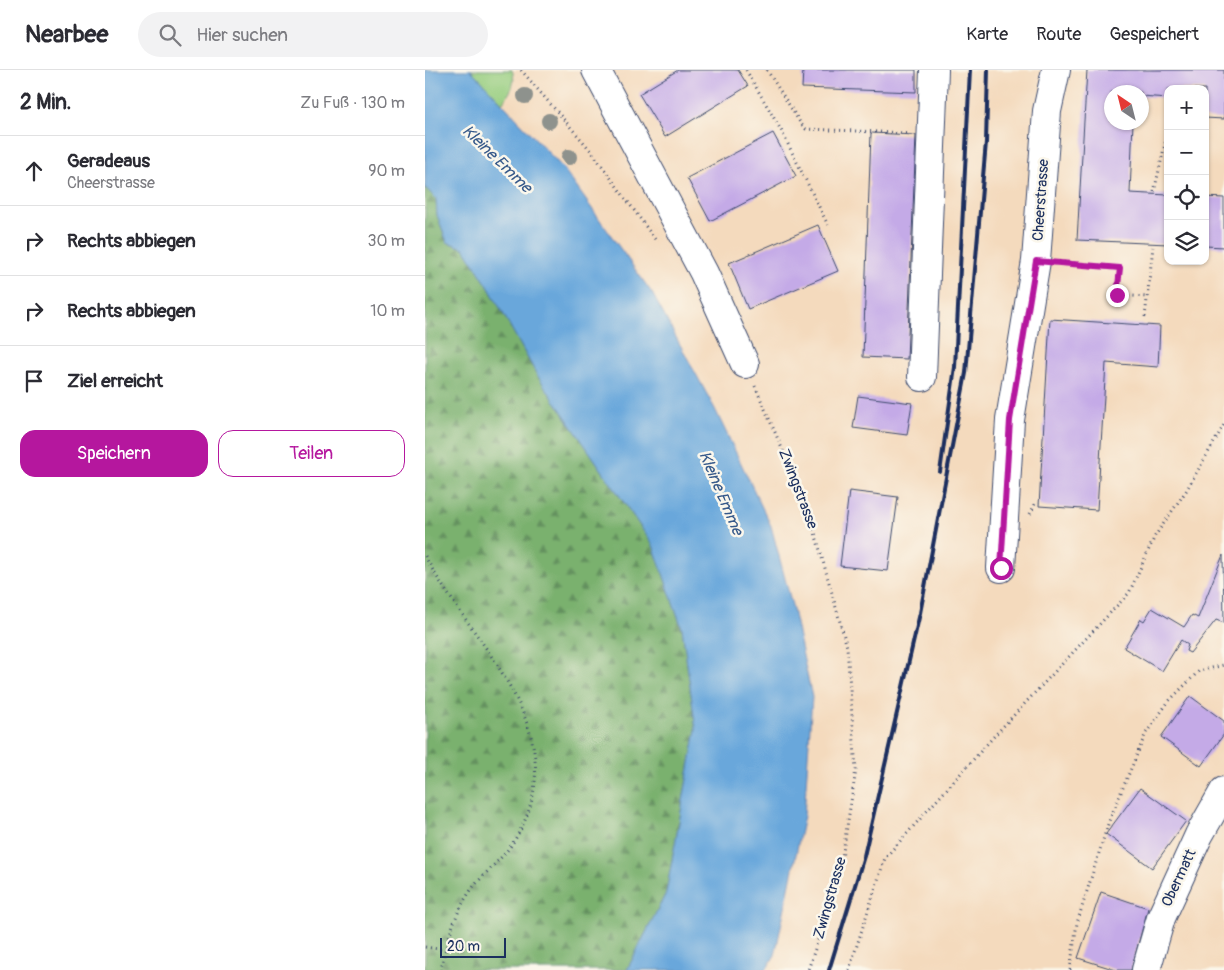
<!DOCTYPE html>
<html lang="de">
<head>
<meta charset="utf-8">
<style>
  body { margin:0; font-family:Pangolin,sans-serif; background:#f2f2f3; color:#2b2b33 }
  .controls { position:absolute; right:15px; top:15px; display:grid; overflow:hidden; border-radius:10px; box-shadow:0 1px 4px #0004 }
  .controls button { width:45px; height:45px; display:grid; place-items:center; padding:0; border:0; border-bottom:1px solid #e1e1e2; background:#fff; color:#2b2b33; font:25px sans-serif }
  .compass { position:absolute; left:679px; top:15px; width:45px; height:45px; border-radius:50%; background:#fff; box-shadow:0 1px 4px #0004; rotate:325deg }
  .scale { position:absolute; left:15px; bottom:12px; width:66px; box-sizing:border-box; padding-left:5px; border:2px solid #1b2f5e; border-top:0; font-size:14px; line-height:18px; white-space:nowrap; color:#1b2f5e; -webkit-text-stroke:4px #fbf7ec; paint-order:stroke }
  .stop { position:absolute; width:15px; height:15px; margin:-11px; border:4px solid #b5179e; border-radius:50%; background:#fff }
  .stop.end { background:#b5179e; border-color:#fff; box-shadow:0 1px 5px #0008 }
  .list { margin:0; padding:0; list-style:none }
  h2 { display:flex; justify-content:space-between; align-items:center; height:65px; margin:0; padding:0 20px; font-size:21px }
  h2 small { font-size:16px; font-weight:400; color:#7c7c81 }
  .list li { display:grid; grid-template-columns:32px 1fr auto; gap:15px; align-items:center; box-sizing:border-box; height:70px; padding:0 20px; border-top:1px solid #e1e1e2 }
  .list b { display:block; font-size:19px; white-space:nowrap }
  .list p { margin:0; font-size:16px; white-space:nowrap; color:#7c7c81 }
  .list em { font-size:16px; font-style:normal; color:#7c7c81 }
  .actions { display:flex; gap:10px; padding:15px 20px }
  .actions a { flex:1; padding:11px 0; border:1px solid #b5179e; border-radius:15px; text-align:center; font-size:18px; color:#b5179e }
  .actions .main { background:#b5179e; color:#fff }
  .icon { flex:none; width:28px; height:28px; fill:none; stroke:currentColor; stroke-width:2; stroke-linecap:round; stroke-linejoin:round }
  .map { position:relative; flex:none; width:799px; height:900px; overflow:hidden }
  header { display:flex; align-items:center; gap:30px; box-sizing:border-box; height:70px; padding:0 25px; background:#fff; border-bottom:1px solid #e1e1e2 }
  header strong { font-size:24px }
  nav { display:flex; gap:28px; margin-inline-start:auto; font-size:18px }
  .search { width:350px; height:45px; background:#f2f2f3; display:flex; align-items:center; gap:12px; box-sizing:border-box; padding:0 18px; border-radius:28px; color:#7c7c81; font-size:19px }
  main { display:flex }
  aside { flex:1; background:#fff }
  .map>svg:first-child { display:block }
  .grass { fill:#98ce80; stroke:#5a7e6f }
  .forest { fill:url(#forest-firs); stroke:#4a7066 }
  .water { fill:#69a7db; stroke:#426b9c }
  .building { fill:#c4aae7 }
  .lines { fill:none; stroke-linecap:round; stroke-linejoin:round }
  .minor-casing { stroke:#3c496c; stroke-width:30 }
  .path { stroke:#3c496c; stroke-width:3; stroke-dasharray:1 4; stroke-linecap:butt }
  .minor { stroke:#fff; stroke-width:28 }
  .rail { stroke:#1b2f5e; stroke-width:4 }
  .tree { fill:#8e928d }
  .route { stroke:#b5179e; stroke-width:6 }
  .labels { text-anchor:middle; dominant-baseline:central; stroke-width:5; stroke-linejoin:round; paint-order:stroke }
  .street-label { font-size:15px; fill:#1b2f5e; stroke:#fbf7ec }
  .water-label { font-size:16px; font-style:italic; fill:#36598a; stroke:#fbf7ec }
</style>
</head>
<body>
<header>
<strong>Nearbee</strong>
<div class="search"><svg class="icon" aria-label="search" viewBox="0 0 24 24"><circle cx="10" cy="10" r="6"/><path d="M15 15l6 6"/></svg>Hier suchen</div>
<nav><a>Karte</a><a>Route</a><a>Gespeichert</a></nav>
</header>
<main>
<aside>
<h2>2 Min.<small>Zu Fuß · 130 m</small></h2>
<ul class="list">
<li><svg class="icon" aria-label="ahead" viewBox="0 0 24 24"><path d="M12 20V5M6 11l6-6 6 6"/></svg><div><b>Geradeaus</b><p>Cheerstrasse</p></div><em>90 m</em></li>
<li><svg class="icon" aria-label="right" viewBox="0 0 24 24"><path d="M7 20v-9h11M14 6l5 5-5 5"/></svg><div><b>Rechts abbiegen</b></div><em>30 m</em></li>
<li><svg class="icon" aria-label="right" viewBox="0 0 24 24"><path d="M7 20v-9h11M14 6l5 5-5 5"/></svg><div><b>Rechts abbiegen</b></div><em>10 m</em></li>
<li><svg class="icon" aria-label="arrive" viewBox="0 0 24 24"><path d="M6 21V4h12l-3 4 3 4H6"/></svg><div><b>Ziel erreicht</b></div></li>
</ul>
<div class="actions"><a class="main">Speichern</a><a>Teilen</a></div>
</aside>
<div class="map">
<svg width="799" height="900" viewBox="0 0 799 900">
  <defs>
    <pattern id="forest-firs" width="22" height="20" patternUnits="userSpaceOnUse" patternTransform="scale(1.25)"><rect width="22" height="20" fill="#7ab16e"/><path d="M5 1l3.5 6h-7zM16 11l3.5 6h-7z" fill="#63905e"/></pattern>
  </defs>
  <rect width="100%" height="100%" fill="#fbf7ec"/>
  <filter id="ink" filterUnits="userSpaceOnUse"><feTurbulence type="fractalNoise" baseFrequency=".02" numOctaves="2"/><feDisplacementMap in="SourceGraphic" scale="10" xChannelSelector="R" yChannelSelector="G"/><feConvolveMatrix kernelMatrix="1 2 1 2 8 2 1 2 1" color-interpolation-filters="sRGB"/></filter>
  <filter id="wash" filterUnits="userSpaceOnUse"><feTurbulence type="fractalNoise" baseFrequency=".0096" numOctaves="4" result="noise"/><feDisplacementMap in="SourceGraphic" scale="20" xChannelSelector="R" yChannelSelector="G"/><feGaussianBlur stdDeviation="1.12" result="paint"/><feColorMatrix in="noise" values="0 0 0 0 0 0 0 0 0 0 0 0 0 0 0 0 0 1.4 0 .05"/><feComposite in="paint" operator="in"/></filter>
  <g filter="url(#wash)">
    <rect width="100%" height="100%" fill="#f4dabd"/>
    <path class="grass" d="M46 0H87C92 13 85 23 77 33Z"/>
    <path class="forest" d="M0 117 11 129 12 145 22 172 39 178 63 216 112 305 228 475 257 558 271 660 241 823 202 900H0Z"/>
    <path class="water" d="M0 0H46L138 98 227 223 290 339 346 456 367 535 387 627 379 746 350 885 341 900H202L241 823 271 660 257 558 228 475 112 305 63 216 39 178 22 172 12 145 11 129 0 117Z"/>
    <g id="blocks">
      <g class="building">
        <path d="M253 0H313L323 16 240 67 214 24Z"/>
        <path d="M378 0H491V22L377 18Z"/>
        <path d="M662 0H799V49L780 48V19H743V28L716 26V22H686V52H708L705 123 743 125V174L652 170Z"/>
        <path d="M348 63 371 106 285 151 262 108Z"/>
        <path d="M446 63 491 65 482 289 438 287Z"/>
        <path d="M780 127 799 128V177L780 176Z"/>
        <path d="M393 155 413 201 323 239 304 193Z"/>
        <path d="M625 249 735 256 733 297 681 293 672 440 614 436Z"/>
        <path d="M433 326 487 333 482 365 428 358Z"/>
        <path d="M424 421 473 427 463 501 415 496Z"/>
        <path d="M798 485 799 553 791 550 765 583 761 581 763 575 756 570 737 601 699 578 716 549 719 551 727 538 759 557 767 545 773 548Z"/>
        <path d="M765 626 799 651V664L776 696 736 667Z"/>
        <path d="M715 718 761 751 727 798 681 764Z"/>
        <path d="M676 822 723 838 706 900H691L653 888Z"/>
      </g>
    </g>
  </g>
  <g filter="url(#ink)">
    <use href="#blocks" fill-opacity="0" stroke="#3c496c" stroke-width="1"/>
    <g class="lines">
      <g class="minor-casing">
        <g id="minor">
          <path d="M171 0 279 203 320 294"/>
          <path d="M497 307 509 0"/>
          <path d="M576 498 585 350 611 191 622 41 631 0"/>
          <path d="M721 900 736 848 774 765 799 721"/>
        </g>
      </g>
      <g class="path">
        <path d="M96 0 167 82 232 172"/>
        <path d="M321 0 356 60 403 155"/>
        <path d="M342 0 376 54 381 59 482 63"/>
        <path d="M729 122 743 61"/>
        <path d="M634 192 695 198 692 225 722 227"/>
        <path d="M720 247 728 177"/>
        <path d="M330 316 384 441 422 577 431 700 414 807 383 900"/>
        <path d="M605 444 610 434"/>
        <path d="M0 486C46 574 157 662 89 771 79 787 62 801 49 816 30 841 22 870 16 900"/>
        <path d="M0 877 20 880"/>
        <path d="M424 900 460 788 572 663 704 523 730 466 761 421 799 355"/>
        <path d="M645 900 652 853 684 751 721 663 744 631 774 601 799 595"/>
      </g>
      <use href="#minor" class="minor"/>
      <g class="rail">
        <path d="M515 402 530 297 545 0"/>
        <path d="M404 900 439 786 495 543 541 303 561 72 563 0"/>
      </g>
    </g>
    <g class="tree">
      <circle cx="100" cy="26" r="8"/>
      <circle cx="124" cy="51" r="8"/>
      <circle cx="144" cy="87" r="8"/>
    </g>
  </g>
  <g class="lines" filter="url(#ink)">
    <path class="route" d="M576 498 585 350 611 191 695 198 692 225"/>
  </g>
  <g class="labels">
    <g class="street-label">
      <text transform="translate(616 130) rotate(-86)">Cheerstrasse</text>
      <text transform="translate(373 419) rotate(69)">Zwingstrasse</text>
      <text transform="translate(754 808) rotate(-65)">Obermatt</text>
      <text transform="translate(405 828) rotate(-74)">Zwingstrasse</text>
    </g>
    <g class="water-label">
      <text transform="translate(72 89) rotate(44)">Kleine Emme</text>
      <text transform="translate(296 423) rotate(67)">Kleine Emme</text>
    </g>
  </g>
</svg>
<div class="controls">
<button>+</button>
<button>−</button>
<button><svg class="icon" aria-label="locate" viewBox="0 0 24 24"><circle cx="12" cy="12" r="6"/><path d="M12 2v4M12 18v4M2 12h4M18 12h4"/></svg></button>
<button><svg class="icon" aria-label="layers" viewBox="0 0 24 24"><path d="M12 4l9 5-9 5-9-5zM3 14l9 5 9-5"/></svg></button>
</div>
<svg class="compass" viewBox="-18 -18 36 36"><path d="M0-13l5 13h-10z" fill="#e53935"/><path d="M0 13l5-13h-10z" fill="#7c7c81"/></svg>
<div class="scale">20 m</div>
<div class="stop" style="left:576px;top:498px"></div>
<div class="stop end" style="left:692px;top:225px"></div>
</div>
</main>
</body>
</html>
